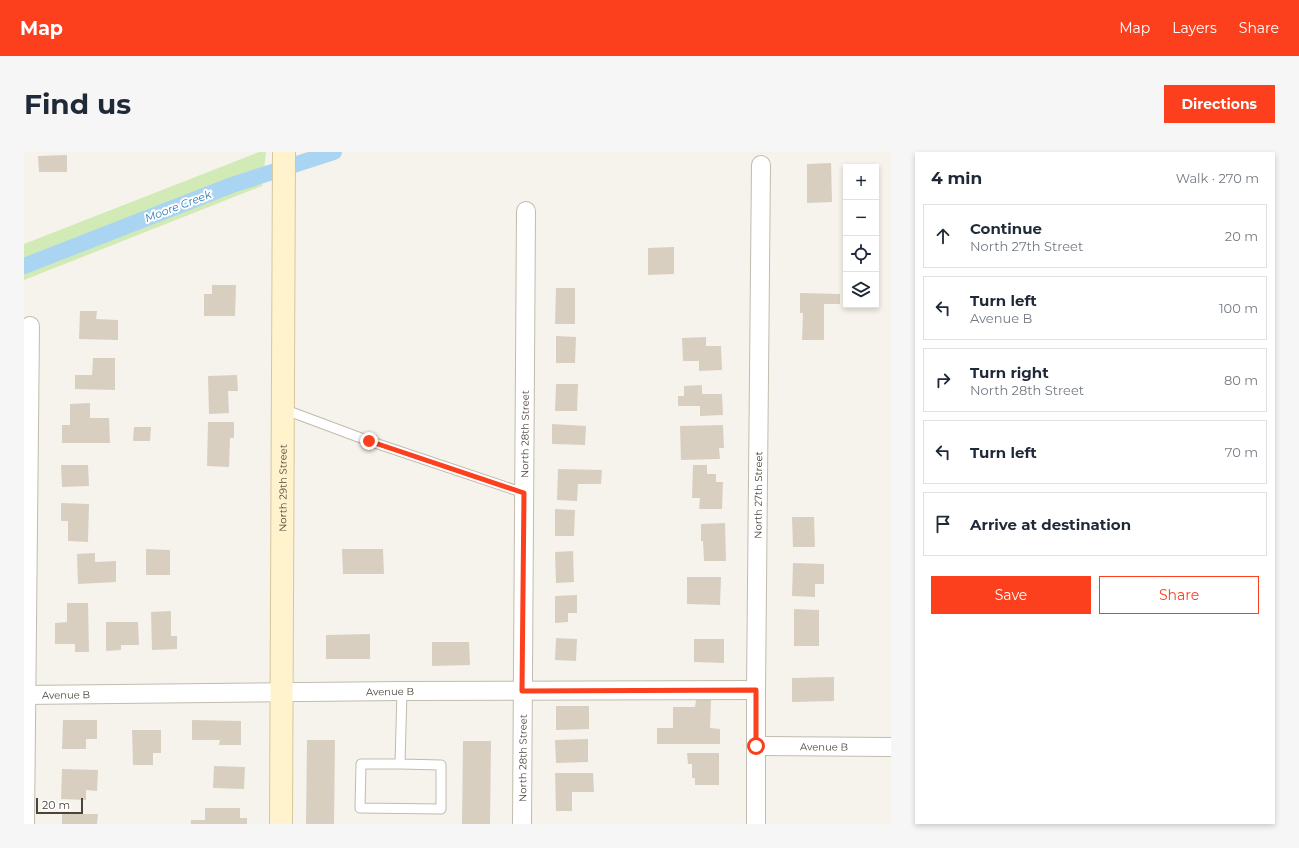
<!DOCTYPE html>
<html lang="en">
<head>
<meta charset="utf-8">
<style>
  body { margin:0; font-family:Montserrat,sans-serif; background:#f6f6f7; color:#1f2937 }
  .controls { position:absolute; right:12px; top:12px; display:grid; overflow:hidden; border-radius:0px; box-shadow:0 2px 6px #0003 }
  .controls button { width:36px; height:36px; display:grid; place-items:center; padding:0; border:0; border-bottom:1px solid #e0e1e3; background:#fff; color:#1f2937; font:20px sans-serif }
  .scale { position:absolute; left:12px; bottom:10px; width:47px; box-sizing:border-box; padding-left:4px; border:2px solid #4b4439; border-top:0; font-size:11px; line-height:14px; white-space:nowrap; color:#4b4439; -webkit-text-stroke:3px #fff; paint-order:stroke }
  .stop { position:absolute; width:12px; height:12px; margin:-9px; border:3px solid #fc3f1d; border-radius:50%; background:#fff }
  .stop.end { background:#fc3f1d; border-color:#fff; box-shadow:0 1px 4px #0008 }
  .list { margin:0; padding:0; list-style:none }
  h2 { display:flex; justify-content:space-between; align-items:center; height:52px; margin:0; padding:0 16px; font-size:17px }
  h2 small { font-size:13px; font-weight:400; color:#747a83 }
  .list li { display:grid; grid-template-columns:26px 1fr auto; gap:12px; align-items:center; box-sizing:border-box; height:64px; margin:0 8px 8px; padding:0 8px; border:1px solid #e0e1e3; border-radius:0px }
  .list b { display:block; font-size:15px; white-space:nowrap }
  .list p { margin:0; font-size:13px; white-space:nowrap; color:#747a83 }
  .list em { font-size:13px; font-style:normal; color:#747a83 }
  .actions { display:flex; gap:8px; padding:12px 16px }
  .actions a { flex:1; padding:9px 0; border:1px solid #fc3f1d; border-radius:0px; text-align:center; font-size:14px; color:#fc3f1d }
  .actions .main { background:#fc3f1d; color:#fff }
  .icon { flex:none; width:22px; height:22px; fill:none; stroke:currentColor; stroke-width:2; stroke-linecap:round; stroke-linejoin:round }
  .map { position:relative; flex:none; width:867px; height:672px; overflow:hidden; border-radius:0px }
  header { display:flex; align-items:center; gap:24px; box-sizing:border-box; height:56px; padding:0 20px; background:#fc3f1d; color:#fff }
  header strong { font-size:19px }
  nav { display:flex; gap:22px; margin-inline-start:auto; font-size:14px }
  .intro { display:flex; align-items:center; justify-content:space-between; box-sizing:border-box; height:96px; padding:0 24px }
  h1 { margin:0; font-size:28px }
  .button { padding:10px 18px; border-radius:0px; background:#fc3f1d; color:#fff; font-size:14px; font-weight:700 }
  main { display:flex; gap:24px; padding:0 24px }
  aside { flex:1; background:#fff; border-radius:0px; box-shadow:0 2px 6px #0003 }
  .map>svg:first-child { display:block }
  .green { fill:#d2eab5 }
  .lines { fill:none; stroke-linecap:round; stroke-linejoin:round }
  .canal { stroke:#a9d4f2; stroke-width:16 }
  .building { fill:#d8cfc1 }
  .lane-casing { stroke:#c2bbae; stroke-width:11 }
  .street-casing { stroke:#c2bbae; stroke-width:20 }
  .secondary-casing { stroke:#d6c79b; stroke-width:24 }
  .lane { stroke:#fff; stroke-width:9 }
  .street { stroke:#fff; stroke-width:18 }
  .secondary { stroke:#fff3cd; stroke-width:22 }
  .route { stroke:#fc3f1d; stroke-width:5 }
  .labels { text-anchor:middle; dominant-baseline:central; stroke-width:4; stroke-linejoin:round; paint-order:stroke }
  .street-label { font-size:10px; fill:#4b4439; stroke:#fff }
  .water-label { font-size:11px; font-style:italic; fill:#2e7ab2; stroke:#fff }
</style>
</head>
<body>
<header>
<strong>Map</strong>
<nav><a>Map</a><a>Layers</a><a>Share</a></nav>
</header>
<div class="intro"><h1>Find us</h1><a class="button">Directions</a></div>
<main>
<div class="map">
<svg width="867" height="672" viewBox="0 0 867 672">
  <rect width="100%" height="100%" fill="#f6f3ec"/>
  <path class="green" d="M235 0H242L238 34 0 128V92Z"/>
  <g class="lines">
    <path class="canal" d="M0 114 208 33 310 0"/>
  </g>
  <g class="building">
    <path d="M43 3V20H15L14 4Z"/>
    <path d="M807 11 808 50 783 51V12Z"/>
    <path d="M650 95V122L624 123V96Z"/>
    <path d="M188 133H212L211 164H180V142H188Z"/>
    <path d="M532 136H551V172H531Z"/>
    <path d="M776 141 816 142V152H800V188H778L779 161H776Z"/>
    <path d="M56 159H73L72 167 94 168V188L55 187Z"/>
    <path d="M532 184 552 185 551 211H532Z"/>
    <path d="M682 185V194H697L698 218 675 219V209H659L658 186Z"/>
    <path d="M69 206H91V238L51 237V223H68Z"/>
    <path d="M213 223 214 239H204L205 261 185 262 184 224Z"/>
    <path d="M532 232H554L553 259H531Z"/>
    <path d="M678 233V242H698L699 263 676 264V254H654V244H660V234Z"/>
    <path d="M66 251V266H85L86 291H38V273H46V252Z"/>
    <path d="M184 270H210V286H206L205 315 183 314Z"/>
    <path d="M528 272 562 274 561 293 528 292Z"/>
    <path d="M699 273 700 296H695L696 307 657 308 656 274Z"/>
    <path d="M110 275H127L126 289H109Z"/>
    <path d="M37 313H64L65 334 38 335Z"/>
    <path d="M669 313H683V322H692V330H699L698 357H675L676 346H668Z"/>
    <path d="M534 317 578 318 577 332H554L553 349 533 348Z"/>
    <path d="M37 351 65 352 64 390 44 389V369H37Z"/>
    <path d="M531 357 551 358 550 384H531Z"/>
    <path d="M768 365H790L791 395H769Z"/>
    <path d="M701 371 702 409H680L679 389H677V372Z"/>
    <path d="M122 397 146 398V423H122Z"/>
    <path d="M318 397H359L360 422H319Z"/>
    <path d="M549 399 550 430 532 431 531 400Z"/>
    <path d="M71 401V410L92 409V430L54 432 53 402Z"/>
    <path d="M769 411 800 412V432H791V445L768 444Z"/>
    <path d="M663 425H697L696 453 663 452Z"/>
    <path d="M553 443V461H544V470L531 471V444Z"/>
    <path d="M43 451H64L65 500H51V492H31V471L43 470Z"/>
    <path d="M770 457 795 458V494H770Z"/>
    <path d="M147 459V484H153V497L128 498 127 460Z"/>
    <path d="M82 470H114L115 493H97V498L82 499Z"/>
    <path d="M346 482V507H302V483Z"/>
    <path d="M532 486 553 487 552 509 531 508Z"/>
    <path d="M670 487H700V511L670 510Z"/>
    <path d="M408 490H445L446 513 408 514Z"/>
    <path d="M810 525V549L768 550V526Z"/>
    <path d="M672 548H687L686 576 696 577V592H633V576H649V555H671Z"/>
    <path d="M532 554H565V577L532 578Z"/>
    <path d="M39 568H73V587H62V597H38Z"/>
    <path d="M168 568 217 569V593H195L196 588H168Z"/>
    <path d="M108 578H137V601H129V613H109Z"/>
    <path d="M564 587V610L532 611 531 588Z"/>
    <path d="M283 588H311L310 672H282Z"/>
    <path d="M439 589H467L466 672H438Z"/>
    <path d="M663 601H695V633H671V626H668V612H664Z"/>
    <path d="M190 614 221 615 220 637 189 636Z"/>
    <path d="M38 617 74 618 73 639 62 638V648L37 647Z"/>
    <path d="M531 621H569L570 640H548V659H532Z"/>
    <path d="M181 656H216V666H223V672H167V668H181Z"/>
    <path d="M38 662H74L73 672H38Z"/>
  </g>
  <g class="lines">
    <g class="lane-casing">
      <g id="lane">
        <path d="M259 257 345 289 500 341"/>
        <path d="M376 612 417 613V657L336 656 337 612H376L378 539"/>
      </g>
    </g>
    <g class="street-casing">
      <g id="street">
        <path id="s1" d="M0 543 378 539 732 538"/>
        <path id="s2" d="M732 594 867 595"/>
        <path d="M1 672 6 174"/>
        <path id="s3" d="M498 672 502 59"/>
        <path id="s4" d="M732 672V538L737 13"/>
      </g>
    </g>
    <g class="secondary-casing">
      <g id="secondary">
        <path id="s5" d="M257 672 260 0"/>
      </g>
    </g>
    <use href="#lane" class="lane"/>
    <use href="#street" class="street"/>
    <use href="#secondary" class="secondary"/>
  </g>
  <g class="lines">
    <path class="route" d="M345 289 500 341 498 539 732 538V594"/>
  </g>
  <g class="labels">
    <g class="street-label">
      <text stroke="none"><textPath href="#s3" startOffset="390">North 28th Street</textPath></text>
      <text stroke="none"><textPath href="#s5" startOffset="336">North 29th Street</textPath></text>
      <text stroke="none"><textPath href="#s4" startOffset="329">North 27th Street</textPath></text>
      <text stroke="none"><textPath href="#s1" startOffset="366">Avenue B</textPath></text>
      <text stroke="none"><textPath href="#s1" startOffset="42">Avenue B</textPath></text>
      <text stroke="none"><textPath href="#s2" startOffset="68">Avenue B</textPath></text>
      <text stroke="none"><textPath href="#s3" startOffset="66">North 28th Street</textPath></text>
    </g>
    <g class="water-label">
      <text transform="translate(154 54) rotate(-21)">Moore Creek</text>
    </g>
  </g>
</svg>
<div class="controls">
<button>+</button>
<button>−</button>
<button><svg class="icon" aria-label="locate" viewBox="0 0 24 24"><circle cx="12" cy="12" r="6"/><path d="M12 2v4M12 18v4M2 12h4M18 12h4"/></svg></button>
<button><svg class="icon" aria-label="layers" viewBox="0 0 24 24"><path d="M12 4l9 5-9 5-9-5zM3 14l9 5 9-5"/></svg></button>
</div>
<div class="scale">20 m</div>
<div class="stop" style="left:732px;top:594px"></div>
<div class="stop end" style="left:345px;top:289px"></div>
</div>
<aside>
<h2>4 min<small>Walk · 270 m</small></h2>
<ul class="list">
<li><svg class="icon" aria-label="ahead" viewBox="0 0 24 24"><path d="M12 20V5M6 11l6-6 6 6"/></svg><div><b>Continue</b><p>North 27th Street</p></div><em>20 m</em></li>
<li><svg class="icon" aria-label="left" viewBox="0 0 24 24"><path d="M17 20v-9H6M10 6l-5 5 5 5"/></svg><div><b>Turn left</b><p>Avenue B</p></div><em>100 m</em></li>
<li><svg class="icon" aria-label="right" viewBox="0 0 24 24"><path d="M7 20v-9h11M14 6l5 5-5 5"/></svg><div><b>Turn right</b><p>North 28th Street</p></div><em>80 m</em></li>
<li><svg class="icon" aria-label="left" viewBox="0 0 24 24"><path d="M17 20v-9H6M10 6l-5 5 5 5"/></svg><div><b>Turn left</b></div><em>70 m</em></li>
<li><svg class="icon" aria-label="arrive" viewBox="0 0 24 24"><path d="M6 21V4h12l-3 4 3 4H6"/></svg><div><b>Arrive at destination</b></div></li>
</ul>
<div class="actions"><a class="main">Save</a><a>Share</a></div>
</aside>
</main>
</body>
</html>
